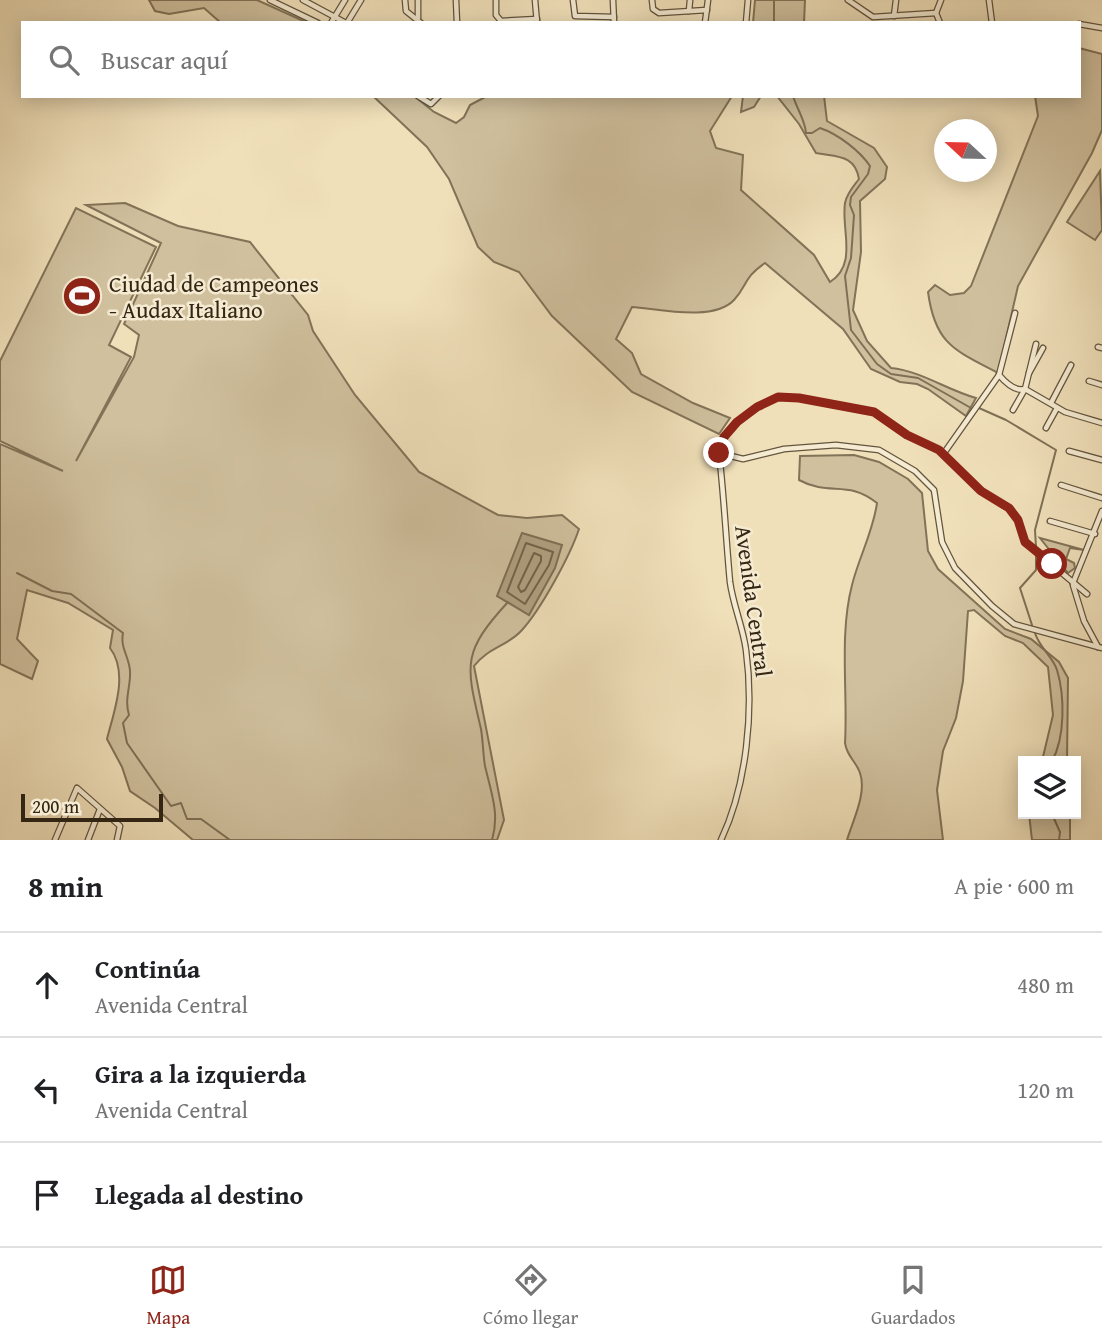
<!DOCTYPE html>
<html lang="es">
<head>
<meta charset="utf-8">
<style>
  body { margin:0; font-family:"Gentium Book Plus",serif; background:#f6f6f6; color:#202124 }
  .controls { position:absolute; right:21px; bottom:21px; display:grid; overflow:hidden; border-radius:0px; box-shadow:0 4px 18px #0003 }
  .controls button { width:63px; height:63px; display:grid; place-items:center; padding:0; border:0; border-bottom:2px solid #e0e0e0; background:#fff; color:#202124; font:35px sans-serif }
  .compass { position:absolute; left:934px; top:119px; width:63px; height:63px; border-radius:50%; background:#fff; box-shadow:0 4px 18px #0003; rotate:292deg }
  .scale { position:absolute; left:21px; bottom:18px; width:142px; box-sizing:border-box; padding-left:7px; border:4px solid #342613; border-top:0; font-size:19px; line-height:24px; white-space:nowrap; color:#342613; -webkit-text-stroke:5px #f5ebd2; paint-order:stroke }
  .stop { position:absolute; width:21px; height:21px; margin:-16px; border:5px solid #8f2418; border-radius:50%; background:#fff }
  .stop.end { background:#8f2418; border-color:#fff; box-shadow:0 2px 7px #0008 }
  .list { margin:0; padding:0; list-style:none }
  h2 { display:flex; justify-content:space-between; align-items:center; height:91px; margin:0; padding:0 28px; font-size:30px }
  h2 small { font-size:23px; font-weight:400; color:#757577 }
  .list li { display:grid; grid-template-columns:46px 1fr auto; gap:21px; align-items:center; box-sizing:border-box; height:105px; padding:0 28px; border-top:2px solid #e0e0e0 }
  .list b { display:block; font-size:26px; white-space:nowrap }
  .list p { margin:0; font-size:23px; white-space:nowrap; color:#757577 }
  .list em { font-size:23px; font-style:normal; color:#757577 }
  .icon { flex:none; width:38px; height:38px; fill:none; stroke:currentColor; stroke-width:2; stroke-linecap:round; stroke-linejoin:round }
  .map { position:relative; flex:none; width:1102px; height:840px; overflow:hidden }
  .search { position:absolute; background:#fff; box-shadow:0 4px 18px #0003; left:21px; right:21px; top:21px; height:77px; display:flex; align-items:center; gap:18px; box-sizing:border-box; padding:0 24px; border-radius:0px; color:#757577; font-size:26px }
  .sheet { height:406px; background:#fff }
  nav { display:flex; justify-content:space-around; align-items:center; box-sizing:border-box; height:98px; border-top:2px solid #e0e0e0; background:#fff; font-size:19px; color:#757577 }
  nav a { display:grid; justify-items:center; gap:4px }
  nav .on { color:#8f2418 }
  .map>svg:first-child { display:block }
  .green { fill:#d0c09e; stroke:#827358; stroke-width:2 }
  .water { fill:#b0a181; stroke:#7e7055; stroke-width:2 }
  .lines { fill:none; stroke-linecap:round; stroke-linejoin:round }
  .shore { stroke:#72644a; stroke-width:2 }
  .stream { stroke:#7e7055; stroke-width:2 }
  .street-casing { stroke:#63543d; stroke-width:7 }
  .street { stroke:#f5ebd2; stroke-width:4.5 }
  .route { stroke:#8f2418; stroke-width:9 }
  .labels { text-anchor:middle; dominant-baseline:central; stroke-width:5; stroke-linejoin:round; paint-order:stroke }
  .poi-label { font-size:23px; fill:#342613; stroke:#f5ebd2; text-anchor:start }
  .street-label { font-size:23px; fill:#342613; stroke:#f5ebd2 }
</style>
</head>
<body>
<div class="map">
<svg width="1102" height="840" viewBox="0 0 1102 840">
  <rect width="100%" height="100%" fill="#f0e0ba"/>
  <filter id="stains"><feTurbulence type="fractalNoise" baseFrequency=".00286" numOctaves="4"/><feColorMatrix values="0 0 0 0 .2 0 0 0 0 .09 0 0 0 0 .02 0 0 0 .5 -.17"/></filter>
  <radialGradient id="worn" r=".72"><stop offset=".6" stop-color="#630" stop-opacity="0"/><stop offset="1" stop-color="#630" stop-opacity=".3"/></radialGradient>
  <g class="green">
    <path d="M149 0H257L308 23H221L204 8 169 14 155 11Z"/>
    <path d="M755 0H805L804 23H753Z"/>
    <path d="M1079 48 1102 54V130L1092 153 1018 286 998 373C954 350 935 344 928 292L935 285 950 295 964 293 971 286 1038 116 1035 96H1079Z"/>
    <path d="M373 96H414L434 112 456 123 464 117 470 105 487 96H732L710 131 716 148 743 155 741 190 814 255 830 282C858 264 841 230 845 203 847 193 853 187 859 179 855 154 836 157 816 153L799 124 777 96H824L827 121 874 148 887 167 885 179 860 201 861 252 853 310 867 341 891 368C921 371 947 390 976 398L966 416 928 389 917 384 900 382 871 369 843 329 765 263C743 278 748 285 734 300 713 322 659 309 632 307L616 339 632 353 641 374 693 403 730 418 719 434 632 392 552 316 519 272 494 262 478 247 449 179 427 147Z"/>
    <path d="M743 96H761L754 107 741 112Z"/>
    <path d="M1100 171 1102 230 1095 240 1067 222Z"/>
    <path d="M125 203 178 226 250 242 308 315 313 331 355 395 419 472 498 515 527 518 562 515 579 529C570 556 541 609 522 630 508 646 489 647 474 666L504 820 497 840H193L155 808 130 791 122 767 107 739C114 711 129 673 110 648L113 630 68 603 27 590 17 639 38 661 32 679 0 664V444L63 471 0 441V361L76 208 156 247 109 345 131 357 76 461 134 357 139 335 124 324 161 243 86 205Z"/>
    <path d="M854 455 879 462 908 479 922 493 928 551 938 569 1005 629 1031 639 1059 662 1068 678 1067 761H1042L1053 715 1048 667 1023 643 1005 636 974 610 968 611 963 681 956 718 943 751 937 790 943 840H847C853 820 867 793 860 773 856 761 847 757 845 743 848 692 839 635 852 585 859 557 873 532 877 503 847 479 830 497 799 480L800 456Z"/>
    <path d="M1040 538 1084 550 1070 548 1066 559 1074 563 1075 568 1068 573Z"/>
    <path d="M1029 814H1070V840H1032Z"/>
  </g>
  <path class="water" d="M522 533 562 545 555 568 529 615 497 596Z"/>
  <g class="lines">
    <g class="shore">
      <path d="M526 543 553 552 549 565 525 604 507 592Z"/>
      <path d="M534 553 541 556V561L525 590 521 592 518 587Z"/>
    </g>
    <g class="stream">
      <path d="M774 0V23"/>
      <path d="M793 96C797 109 805 120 806 133H812L820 128C838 134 860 151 870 166L868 174 851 197 850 205 854 215 851 258 845 276 851 330 877 364 891 374 918 378 971 408"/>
      <path d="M979 408 1006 420 1056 450 1035 530 1036 547"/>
      <path d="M17 573 52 591 71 594 123 633C120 648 129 656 130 671 131 686 124 699 129 715L123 723 127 743 171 806 181 803 187 819H201L230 840"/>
      <path d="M1032 625 1020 588 1036 570V556"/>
      <path d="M1035 633C1039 647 1053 657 1057 670 1065 696 1065 738 1052 761"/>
      <path d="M1052 814 1060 832 1059 840"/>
      <path d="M492 840C500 814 491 792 485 766 483 754 483 741 481 729 466 665 461 653 508 602"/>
    </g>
    <g class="street-casing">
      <g id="street">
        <path d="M270 0 318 23"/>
        <path d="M303 0 346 23"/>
        <path d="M405 0 406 11 421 23"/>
        <path d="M418 0V18"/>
        <path d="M456 0 457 23"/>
        <path d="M496 0V15L501 21 537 19"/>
        <path d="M535 0 537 23"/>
        <path d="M573 0 575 16 614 17"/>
        <path d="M613 0 614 23"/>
        <path d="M652 0 653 9 659 13 707 10"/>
        <path d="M848 0 873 17 936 13"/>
        <path d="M989 0 992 23"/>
        <path d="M689 11 690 0"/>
        <path d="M894 16 896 0"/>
        <path d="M331 23 345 0"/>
        <path d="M347 23 361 0"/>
        <path d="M705 23 708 0"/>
        <path d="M746 23 748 0"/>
        <path d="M940 23 936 13 941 0"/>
        <path d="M1079 24 1102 28"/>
        <path d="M418 96 431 104 439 96"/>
        <path d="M1098 347 1102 348"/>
        <path d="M1029 373 1043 348"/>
        <path d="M999 375C1005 382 1015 392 1025 389L1065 412 1102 423"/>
        <path d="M1089 381 1102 385"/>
        <path d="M1051 403 1071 365"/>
        <path d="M1013 410 1025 389 1036 344"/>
        <path d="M1046 428 1057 408"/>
        <path d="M1069 451 1102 460"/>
        <path d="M719 453 743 459 784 449 836 445 879 450 915 471 934 490 942 542 955 568 992 606 1014 624 1102 648"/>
        <path d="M944 453 999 375 1015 313"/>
        <path d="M1061 485 1102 498"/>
        <path d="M1050 521 1095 534"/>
        <path d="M1073 583 1102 511"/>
        <path d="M1073 585 1084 621 1098 647"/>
        <path d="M55 840 77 788 120 826 117 840"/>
        <path d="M88 840 100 809"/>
        <path d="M721 840C747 785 754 710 746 650 743 627 733 605 730 582 726 539 724 496 719 453L724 437 737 422 757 407 778 397 799 398 874 412 907 435 939 450 981 491 1009 508 1018 520 1025 542 1087 594"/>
      </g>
    </g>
    <use href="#street" class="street"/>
  </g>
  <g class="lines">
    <path class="route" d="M719 453 724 437 737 422 757 407 778 397 799 398 874 412 907 435 939 450 981 491 1009 508 1018 520 1025 542 1052 564"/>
  </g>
  <defs>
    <g id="stadium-disc" transform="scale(2.0125)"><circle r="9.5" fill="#8f2418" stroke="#f5ebd2"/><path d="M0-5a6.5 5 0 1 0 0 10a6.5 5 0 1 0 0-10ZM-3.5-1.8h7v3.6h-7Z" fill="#fff"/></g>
  </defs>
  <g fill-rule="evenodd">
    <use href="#stadium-disc" x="82" y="296"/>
  </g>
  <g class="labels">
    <g class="poi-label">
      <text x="109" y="283">Ciudad de Campeones<tspan x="109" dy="26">- Audax Italiano</tspan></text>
    </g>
    <g class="street-label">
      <text transform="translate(754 601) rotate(82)">Avenida Central</text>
    </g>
  </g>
  <rect width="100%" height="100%" filter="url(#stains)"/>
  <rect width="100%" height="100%" fill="url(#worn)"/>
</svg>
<div class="controls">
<button><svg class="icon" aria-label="layers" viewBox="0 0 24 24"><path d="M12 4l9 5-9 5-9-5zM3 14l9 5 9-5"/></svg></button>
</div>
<svg class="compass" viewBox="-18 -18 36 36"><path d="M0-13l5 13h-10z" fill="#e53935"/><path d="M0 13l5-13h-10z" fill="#757577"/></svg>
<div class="scale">200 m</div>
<div class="stop" style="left:1052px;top:564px"></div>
<div class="stop end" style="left:719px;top:453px"></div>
<div class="search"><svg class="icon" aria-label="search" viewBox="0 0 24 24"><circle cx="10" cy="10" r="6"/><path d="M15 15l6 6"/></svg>Buscar aquí</div>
</div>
<section class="sheet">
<h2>8 min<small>A pie · 600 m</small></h2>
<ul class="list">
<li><svg class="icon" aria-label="ahead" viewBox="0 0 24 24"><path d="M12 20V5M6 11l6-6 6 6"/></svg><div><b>Continúa</b><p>Avenida Central</p></div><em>480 m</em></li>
<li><svg class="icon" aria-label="left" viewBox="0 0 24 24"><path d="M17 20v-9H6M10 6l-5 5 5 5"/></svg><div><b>Gira a la izquierda</b><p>Avenida Central</p></div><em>120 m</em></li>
<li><svg class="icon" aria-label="arrive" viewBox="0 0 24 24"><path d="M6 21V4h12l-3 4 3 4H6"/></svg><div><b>Llegada al destino</b></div></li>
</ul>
</section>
<nav>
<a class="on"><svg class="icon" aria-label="map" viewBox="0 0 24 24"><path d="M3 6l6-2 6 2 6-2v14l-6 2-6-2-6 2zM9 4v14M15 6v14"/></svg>Mapa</a>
<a><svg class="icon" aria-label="directions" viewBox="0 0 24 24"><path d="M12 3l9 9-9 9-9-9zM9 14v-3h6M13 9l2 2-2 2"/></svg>Cómo llegar</a>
<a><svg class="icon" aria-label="saved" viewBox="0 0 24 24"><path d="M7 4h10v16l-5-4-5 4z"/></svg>Guardados</a>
</nav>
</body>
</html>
